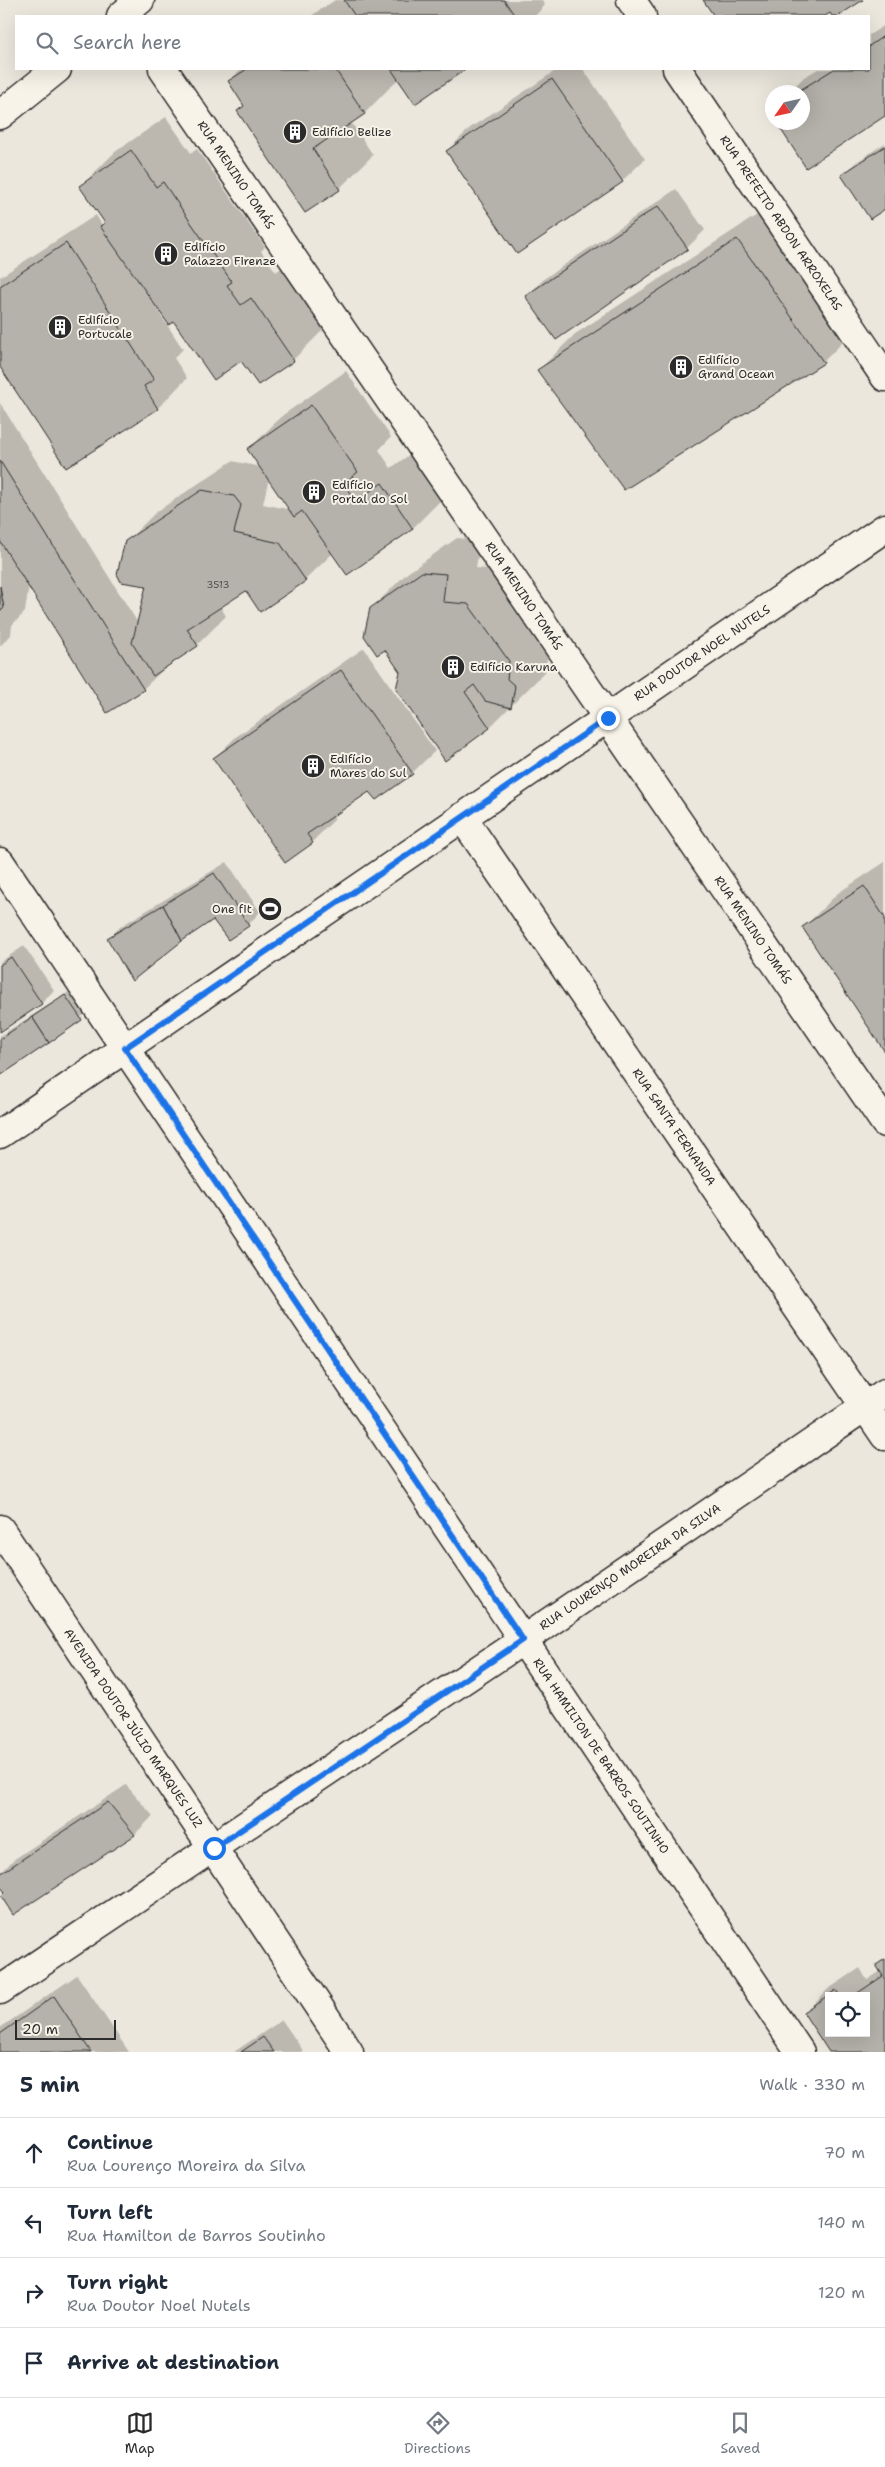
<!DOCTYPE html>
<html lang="en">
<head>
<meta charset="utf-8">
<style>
  body { margin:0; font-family:"Shantell Sans",sans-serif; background:#f6f6f7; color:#1f2937 }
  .controls { position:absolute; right:15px; bottom:15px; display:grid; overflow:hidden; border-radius:0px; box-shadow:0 5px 20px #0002 }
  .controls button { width:45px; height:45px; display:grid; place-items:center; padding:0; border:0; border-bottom:1px solid #e0e1e3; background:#fff; color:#1f2937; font:25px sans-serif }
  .compass { position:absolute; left:765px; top:85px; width:45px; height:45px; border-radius:50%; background:#fff; box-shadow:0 5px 20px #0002; rotate:236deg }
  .scale { position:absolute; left:15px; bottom:12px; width:101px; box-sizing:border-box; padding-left:5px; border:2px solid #2b2b2b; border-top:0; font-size:14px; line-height:18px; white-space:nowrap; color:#2b2b2b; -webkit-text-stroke:4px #f7f3e8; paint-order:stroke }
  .stop { position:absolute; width:15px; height:15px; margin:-11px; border:4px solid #1a73e8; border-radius:50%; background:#fff }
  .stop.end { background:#1a73e8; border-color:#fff; box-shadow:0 1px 5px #0008 }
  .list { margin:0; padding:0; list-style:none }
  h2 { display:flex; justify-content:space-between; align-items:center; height:65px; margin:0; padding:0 20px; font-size:21px }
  h2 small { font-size:16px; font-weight:400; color:#747a83 }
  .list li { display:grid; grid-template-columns:32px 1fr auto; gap:15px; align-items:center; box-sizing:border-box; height:70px; padding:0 20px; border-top:1px solid #e0e1e3 }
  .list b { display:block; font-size:19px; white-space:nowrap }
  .list p { margin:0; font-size:16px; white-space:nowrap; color:#747a83 }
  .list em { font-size:16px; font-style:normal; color:#747a83 }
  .icon { flex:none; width:28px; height:28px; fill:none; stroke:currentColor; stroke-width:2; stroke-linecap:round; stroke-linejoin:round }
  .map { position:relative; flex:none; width:885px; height:2052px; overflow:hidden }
  .search { position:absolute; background:#fff; box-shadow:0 5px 20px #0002; left:15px; right:15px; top:15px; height:55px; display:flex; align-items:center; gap:12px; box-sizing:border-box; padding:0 18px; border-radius:0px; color:#747a83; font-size:19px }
  .sheet { height:345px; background:#fff }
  nav { display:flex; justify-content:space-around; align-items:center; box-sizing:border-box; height:70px; border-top:1px solid #e0e1e3; background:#fff; font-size:14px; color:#747a83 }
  nav a { display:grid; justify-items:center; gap:2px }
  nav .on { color:#2b2b2b }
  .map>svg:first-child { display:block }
  .shadow { fill:#0003; fill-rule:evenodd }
  .building { fill:#b5b2ab; stroke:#2b2b2b }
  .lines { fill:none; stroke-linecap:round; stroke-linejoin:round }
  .street-casing { stroke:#2b2b2b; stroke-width:31 }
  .secondary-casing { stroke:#2b2b2b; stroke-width:31 }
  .primary-casing { stroke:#2b2b2b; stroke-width:31 }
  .street { stroke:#f7f3e8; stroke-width:28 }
  .secondary { stroke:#f7f3e8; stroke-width:28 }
  .primary { stroke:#f7f3e8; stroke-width:28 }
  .route { stroke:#1a73e8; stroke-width:6 }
  .labels { text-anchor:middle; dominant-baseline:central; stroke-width:4; stroke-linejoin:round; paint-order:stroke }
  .number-label { font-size:10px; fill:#4e4d4b }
  .poi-label { font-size:12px; fill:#2b2b2b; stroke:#f7f3e8; text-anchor:start }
  .street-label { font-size:12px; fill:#2b2b2b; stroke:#f7f3e8 }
</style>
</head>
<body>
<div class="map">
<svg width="885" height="2052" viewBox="0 0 885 2052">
  <rect width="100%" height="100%" fill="#ebe7dd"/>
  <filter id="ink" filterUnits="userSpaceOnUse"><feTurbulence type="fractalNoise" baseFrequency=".02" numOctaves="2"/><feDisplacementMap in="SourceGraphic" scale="10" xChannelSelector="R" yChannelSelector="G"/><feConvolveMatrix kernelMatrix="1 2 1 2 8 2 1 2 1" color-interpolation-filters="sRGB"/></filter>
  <g filter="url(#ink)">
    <g class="shadow">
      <path d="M335 0H542L545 5 535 16H311Z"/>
      <path d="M705 0H861L836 16 831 11 823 16H715Z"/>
      <path d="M885 25V115L806 167 802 92H789L804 77 818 69H869V35Z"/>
      <path d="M242 69H464L415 102 399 78 365 113 351 122 373 155 339 189 238 111 245 105 229 81Z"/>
      <path d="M558 69H583L645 159 622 181 447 151 470 128Z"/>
      <path d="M166 117 191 153 197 149 265 247 261 251 276 272 285 265 327 326 293 360H242L174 321 158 307 156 308 183 349 174 358 187 378 158 408 66 467 0 365V277L96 215 102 225 106 222 81 186 115 152Z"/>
      <path d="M885 143V207L843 176 855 163Z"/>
      <path d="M676 189 705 230 687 248 527 296 545 278Z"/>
      <path d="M774 204 859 326 823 362 539 370 575 334Z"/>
      <path d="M346 371 391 437 379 450 391 468 416 450 447 494 413 528 348 573 333 553 305 580 247 590 220 606 226 616 197 645 166 667 143 689 29 585 25 612 12 625 11 635 0 646V403L138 623 147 585 126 542 156 512 232 461 261 467 249 449 283 415ZM269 478 292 510 263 504Z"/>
      <path d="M457 538 480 540 476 568 503 570 542 627 541 645 548 652 545 672 489 728 402 672 371 609 406 574Z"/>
      <path d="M364 648 435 751 412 773 370 790 332 816 335 819 312 842 214 758 237 736Z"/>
      <path d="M227 862 260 912 248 925 213 919 109 939 121 926Z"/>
      <path d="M885 862V1050L804 927 838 893Z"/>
      <path d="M24 946 54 990 42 1003 0 1030V962Z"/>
      <path d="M72 990 87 1013 0 1074V1036Z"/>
      <path d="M126 1785 153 1816 135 1834 14 1914 7 1892 0 1884V1874L13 1860Z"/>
      <path d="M885 1958V2052H831L805 2013 827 1990 860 1968 867 1980 881 1971 878 1965ZM829 1996H866V2033H829Z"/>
      <path d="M77 1975 129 2052H0V2028Z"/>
      <path d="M282 2020 304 2052H234Z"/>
    </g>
    <g class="building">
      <path d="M344 0H504L515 16H355Z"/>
      <path d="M703 0H863L838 16H832L830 13 825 16H714Z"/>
      <path d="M885 35V116L806 168 776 122H802V92H797L834 69H869V46Z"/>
      <path d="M247 69H335L365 114 313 149 340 190 305 213 237 111 244 106 228 81Z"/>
      <path d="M391 69H466L415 104Z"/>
      <path d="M552 79 623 182 517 254 446 151Z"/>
      <path d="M885 146V209L870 219 841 175Z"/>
      <path d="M131 150 156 187 163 182 232 282 227 285 241 305 251 298 294 361 258 385 241 361 214 380 174 322 169 325 100 226 105 223 79 186Z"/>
      <path d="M658 206 688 249 556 340 525 296Z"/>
      <path d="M737 239 824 363 624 490 537 370Z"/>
      <path d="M66 243 154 380 144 386 158 409 66 468 0 367V286Z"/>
      <path d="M311 405 358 472 344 483 356 501 382 483 413 529 347 575 302 511 294 517 247 449Z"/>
      <path d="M0 461 144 690 107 713 0 541Z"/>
      <path d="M202 490 234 496 241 505 234 533 280 543 306 581 260 612 246 591 187 629 198 646 153 676 132 643 146 586 121 582 117 574 125 541Z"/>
      <path d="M422 572 446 574 443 602 468 604 509 661 507 679 515 686 511 708 485 701 474 685 465 692 490 728 445 761 396 689 400 672 385 650 377 655 364 636 370 608Z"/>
      <path d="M0 586 4 608 0 612Z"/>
      <path d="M341 670 413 774 376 800 369 792 307 834 313 843 285 863 213 758Z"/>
      <path d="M214 873 249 926 228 940 213 920 182 941 163 905Z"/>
      <path d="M864 886 885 918V1052L802 927Z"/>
      <path d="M163 905 182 941 132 981 107 938Z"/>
      <path d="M11 957 42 1004 0 1032V965Z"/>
      <path d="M65 995 82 1020 49 1043 32 1017Z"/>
      <path d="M32 1017 49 1043 0 1076V1039Z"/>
      <path d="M108 1802 135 1835 13 1915 1 1896 5 1892 0 1886V1874Z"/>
      <path d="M885 1959V2052H829L803 2012 836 1990 840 1996H829V2033H866V1996H853L883 1976 876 1965Z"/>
      <path d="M54 1996 91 2052H0V2034Z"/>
      <path d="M263 2037 274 2052H241Z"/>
    </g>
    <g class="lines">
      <g class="street-casing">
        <g id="street">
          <path d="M631 0 642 16"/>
          <path d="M163 69 885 1123"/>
          <path d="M677 69 885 377"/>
          <path d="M462 817 885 1436"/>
          <path d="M0 862 800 2052"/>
          <path d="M0 1134 885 528"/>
          <path d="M0 1990 523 1640 885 1393"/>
        </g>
      </g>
      <g class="secondary-casing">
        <path id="secondary" d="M0 1529 349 2052"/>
      </g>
      <g class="primary-casing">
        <g id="primary">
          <path d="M121 16 140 0"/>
          <path d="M0 115 57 69"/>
        </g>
      </g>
      <use href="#street" class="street"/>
      <use href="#secondary" class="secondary"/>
      <use href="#primary" class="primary"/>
    </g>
  </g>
  <g class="lines" filter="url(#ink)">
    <path class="route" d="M214 1848 523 1640 125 1048 608 718"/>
  </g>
  <defs>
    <g id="building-disc" transform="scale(1.25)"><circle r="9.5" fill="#2b2b2b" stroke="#f7f3e8"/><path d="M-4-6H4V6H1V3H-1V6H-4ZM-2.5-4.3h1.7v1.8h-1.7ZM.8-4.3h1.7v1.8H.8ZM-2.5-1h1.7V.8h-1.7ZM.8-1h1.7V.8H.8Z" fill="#fff"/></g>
    <g id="stadium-disc" transform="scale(1.25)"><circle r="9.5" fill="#2b2b2b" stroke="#f7f3e8"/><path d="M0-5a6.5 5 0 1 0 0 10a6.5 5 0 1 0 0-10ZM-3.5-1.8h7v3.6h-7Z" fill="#fff"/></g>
  </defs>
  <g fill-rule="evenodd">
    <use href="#building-disc" x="295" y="132"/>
    <use href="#building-disc" x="166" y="254"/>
    <use href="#building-disc" x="60" y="327"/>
    <use href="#building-disc" x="681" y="367"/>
    <use href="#building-disc" x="314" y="492"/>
    <use href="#building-disc" x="453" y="667"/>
    <use href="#building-disc" x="313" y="766"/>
    <use href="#stadium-disc" x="270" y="909"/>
  </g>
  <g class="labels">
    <g class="number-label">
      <text x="218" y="584">3513</text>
    </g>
    <g class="poi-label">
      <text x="312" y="132">Edifício Belize</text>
      <text x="184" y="247">Edifício<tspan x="184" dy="14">Palazzo Firenze</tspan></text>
      <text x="78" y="320">Edifício<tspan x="78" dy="14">Portucale</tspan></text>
      <text x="698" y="360">Edifício<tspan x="698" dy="14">Grand Ocean</tspan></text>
      <text x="332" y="485">Edifício<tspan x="332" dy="14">Portal do Sol</tspan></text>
      <text x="470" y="667">Edifício Karuna</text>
      <text x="330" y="759">Edifício<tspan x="330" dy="14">Mares do Sul</tspan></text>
      <text x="252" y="909" text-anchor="end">One fit</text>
    </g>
    <g class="street-label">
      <text transform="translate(236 175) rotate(56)">RUA MENINO TOMÁS</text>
      <text transform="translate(781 223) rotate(56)">RUA PREFEITO ABDON ARROXELAS</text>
      <text transform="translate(524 596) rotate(56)">RUA MENINO TOMÁS</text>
      <text transform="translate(702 653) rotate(-34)">RUA DOUTOR NOEL NUTELS</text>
      <text transform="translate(753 930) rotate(56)">RUA MENINO TOMÁS</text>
      <text transform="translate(674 1127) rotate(56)">RUA SANTA FERNANDA</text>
      <text transform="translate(630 1567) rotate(-34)">RUA LOURENÇO MOREIRA DA SILVA</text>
      <text transform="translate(133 1728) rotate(56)">AVENIDA DOUTOR JÚLIO MARQUES LUZ</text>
      <text transform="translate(601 1756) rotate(56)">RUA HAMILTON DE BARROS SOUTINHO</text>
    </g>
  </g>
</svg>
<div class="controls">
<button><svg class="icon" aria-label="locate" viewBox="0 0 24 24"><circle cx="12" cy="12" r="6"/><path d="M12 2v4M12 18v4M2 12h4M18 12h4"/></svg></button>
</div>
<svg class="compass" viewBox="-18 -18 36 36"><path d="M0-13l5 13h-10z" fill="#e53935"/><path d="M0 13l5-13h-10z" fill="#747a83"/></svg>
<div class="scale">20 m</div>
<div class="stop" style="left:214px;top:1848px"></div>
<div class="stop end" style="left:608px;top:718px"></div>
<div class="search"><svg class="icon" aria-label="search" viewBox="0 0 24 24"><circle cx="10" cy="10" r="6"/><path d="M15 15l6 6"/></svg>Search here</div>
</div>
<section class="sheet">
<h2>5 min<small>Walk · 330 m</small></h2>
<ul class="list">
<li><svg class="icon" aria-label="ahead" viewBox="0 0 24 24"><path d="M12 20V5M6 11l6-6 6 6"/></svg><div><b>Continue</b><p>Rua Lourenço Moreira da Silva</p></div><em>70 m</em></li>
<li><svg class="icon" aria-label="left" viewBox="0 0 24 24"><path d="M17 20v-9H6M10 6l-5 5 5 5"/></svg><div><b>Turn left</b><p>Rua Hamilton de Barros Soutinho</p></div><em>140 m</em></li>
<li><svg class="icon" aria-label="right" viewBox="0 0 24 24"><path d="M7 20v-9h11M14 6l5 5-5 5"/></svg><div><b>Turn right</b><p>Rua Doutor Noel Nutels</p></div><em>120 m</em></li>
<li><svg class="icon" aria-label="arrive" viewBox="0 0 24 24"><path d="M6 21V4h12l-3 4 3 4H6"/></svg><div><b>Arrive at destination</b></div></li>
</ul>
</section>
<nav>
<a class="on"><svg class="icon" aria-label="map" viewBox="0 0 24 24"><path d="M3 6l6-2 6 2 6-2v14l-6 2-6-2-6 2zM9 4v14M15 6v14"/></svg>Map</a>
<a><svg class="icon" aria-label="directions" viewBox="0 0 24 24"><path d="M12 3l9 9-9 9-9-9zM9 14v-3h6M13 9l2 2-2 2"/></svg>Directions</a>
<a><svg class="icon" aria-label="saved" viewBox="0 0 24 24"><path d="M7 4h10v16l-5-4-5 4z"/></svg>Saved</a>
</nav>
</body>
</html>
